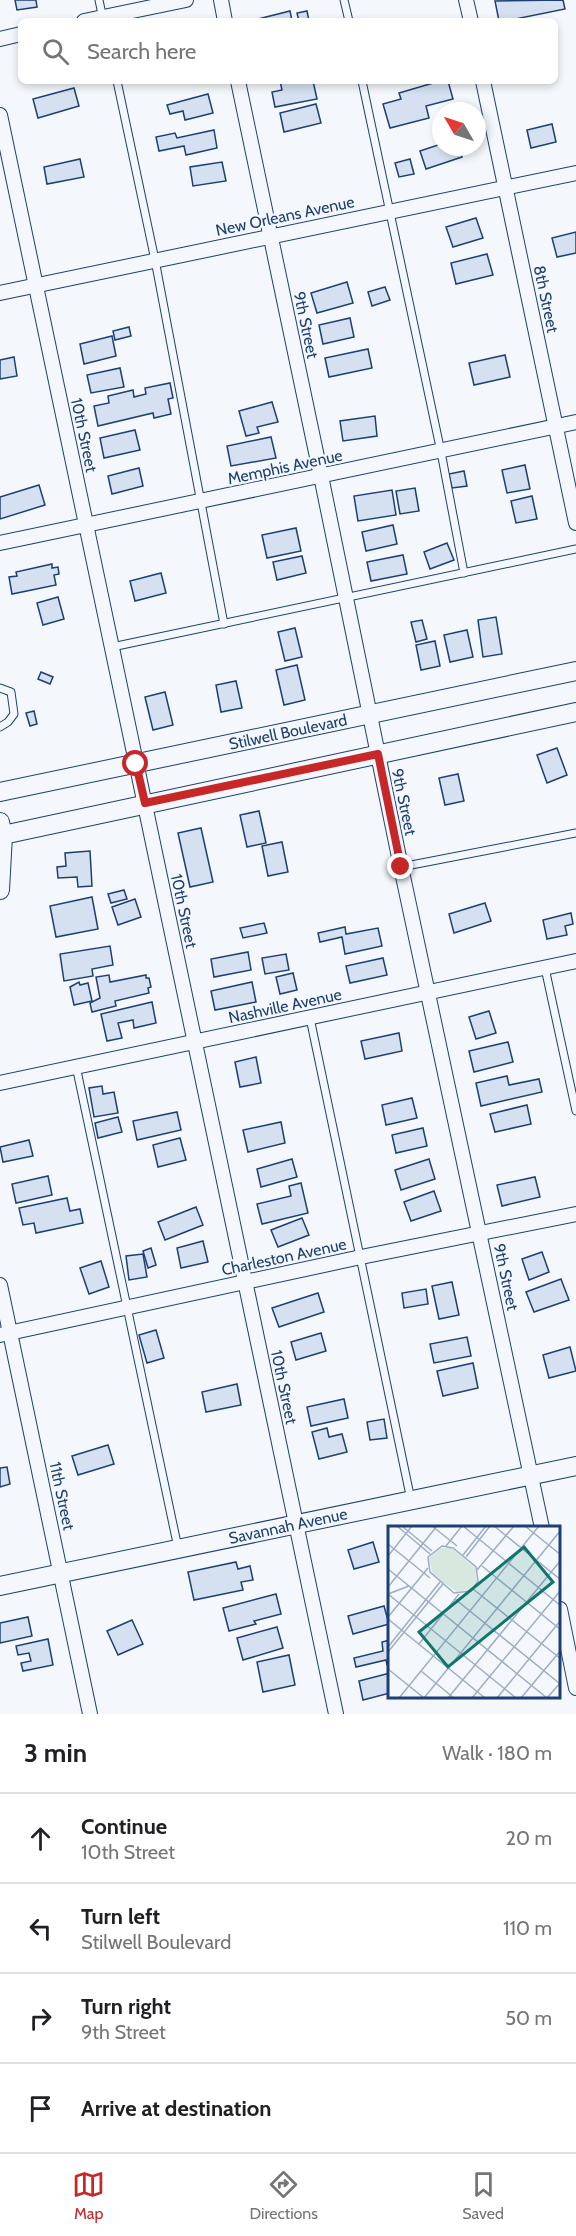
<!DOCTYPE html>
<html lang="en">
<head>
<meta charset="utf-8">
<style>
  body { margin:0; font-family:Cabin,sans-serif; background:#f2f2f2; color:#202124 }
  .compass { position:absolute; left:432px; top:102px; width:54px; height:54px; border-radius:50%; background:#fff; box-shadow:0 3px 9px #0003; rotate:309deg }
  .stop { position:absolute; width:18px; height:18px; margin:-14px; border:4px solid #c62828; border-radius:50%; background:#fff }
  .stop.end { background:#c62828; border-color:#fff; box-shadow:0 2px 6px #0008 }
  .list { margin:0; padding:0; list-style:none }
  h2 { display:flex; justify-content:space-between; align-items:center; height:78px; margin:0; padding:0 24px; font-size:26px }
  h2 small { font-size:20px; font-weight:400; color:#757577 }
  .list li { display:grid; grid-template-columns:39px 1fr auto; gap:18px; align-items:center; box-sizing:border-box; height:90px; padding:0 24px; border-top:2px solid #e0e0e0 }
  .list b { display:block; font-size:22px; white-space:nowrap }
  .list p { margin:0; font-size:20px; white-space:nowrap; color:#757577 }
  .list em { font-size:20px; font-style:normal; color:#757577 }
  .icon { flex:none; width:33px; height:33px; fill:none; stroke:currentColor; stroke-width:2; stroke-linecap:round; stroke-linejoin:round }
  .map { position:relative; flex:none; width:576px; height:1714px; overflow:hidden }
  .search { position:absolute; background:#fff; box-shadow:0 3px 9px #0003; left:18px; right:18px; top:18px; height:66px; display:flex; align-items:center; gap:15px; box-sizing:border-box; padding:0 21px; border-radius:9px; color:#757577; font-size:22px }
  .sheet { height:438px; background:#fff }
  nav { display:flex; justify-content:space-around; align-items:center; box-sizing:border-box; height:84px; border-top:2px solid #e0e0e0; background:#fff; font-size:16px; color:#757577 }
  nav a { display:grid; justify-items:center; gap:3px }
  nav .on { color:#c62828 }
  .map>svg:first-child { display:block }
  .building { fill:#d5e0f0; stroke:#1d3f73; stroke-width:1.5 }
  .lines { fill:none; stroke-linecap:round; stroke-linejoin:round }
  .lane-casing { stroke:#1d3f73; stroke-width:9 }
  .street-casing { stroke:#1d3f73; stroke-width:16 }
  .secondary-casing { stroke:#1d3f73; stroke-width:20 }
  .lane { stroke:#f4f7fb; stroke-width:7 }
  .street { stroke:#f4f7fb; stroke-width:14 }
  .secondary { stroke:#f4f7fb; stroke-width:18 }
  .route { stroke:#c62828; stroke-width:8 }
  .labels { text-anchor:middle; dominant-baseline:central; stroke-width:4.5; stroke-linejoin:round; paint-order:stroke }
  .street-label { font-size:16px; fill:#1d3f73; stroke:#f4f7fb }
  .inset-road { fill:none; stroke:#9eadc5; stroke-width:1.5 }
  .view { fill:#0f766e; fill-opacity:0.15; stroke:#0f766e; stroke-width:3 }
  .inset-edge { fill:none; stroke:#1d3f73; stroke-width:3 }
</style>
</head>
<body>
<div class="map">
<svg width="576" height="1714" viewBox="0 0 576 1714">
  <rect width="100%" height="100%" fill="#f4f7fb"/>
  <g class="building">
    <path d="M15 0H36L37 7 17 10Z"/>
    <path d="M563 0 565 9 506 21H499L495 1Z"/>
    <path d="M290 11 292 21H259L258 19Z"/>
    <path d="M307 11 309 21H299L297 13Z"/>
    <path d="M280 81H313L317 99 275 107 272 92 282 90Z"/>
    <path d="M440 81H448L453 99 426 106 429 118 390 128 383 104 401 99 399 93Z"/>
    <path d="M74 88 79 106 38 118 33 99Z"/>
    <path d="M208 94 213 113 185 120 183 111 170 114 167 105Z"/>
    <path d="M316 104 321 123 284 132 280 113Z"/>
    <path d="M552 124 556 142 531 148 527 130Z"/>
    <path d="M214 130 217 148 186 155 184 146 159 151 156 137 175 133 177 138Z"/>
    <path d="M441 144V147H458L462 157 426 169 420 151Z"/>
    <path d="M80 159 84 177 47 184 44 167Z"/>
    <path d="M410 159 414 174 399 177 395 163Z"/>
    <path d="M222 162 226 181 193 186 190 167Z"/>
    <path d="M476 218 483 238 453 247 446 227Z"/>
    <path d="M576 232V253L557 257 552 238Z"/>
    <path d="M487 254 493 275 456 284 451 263Z"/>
    <path d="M347 282 353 303 317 313 311 293Z"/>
    <path d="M385 287 390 300 372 306 368 292Z"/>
    <path d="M350 318 354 337 323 344 319 325Z"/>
    <path d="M129 327 131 336 115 340 113 331Z"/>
    <path d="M112 336 116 356 84 364 80 344Z"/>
    <path d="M368 349 372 368 329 377 325 358Z"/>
    <path d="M505 355 510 377 474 385 469 363Z"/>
    <path d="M14 357 17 376 0 379V360Z"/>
    <path d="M120 368 124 387 91 393 87 375Z"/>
    <path d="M170 383 173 398 168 399 171 414 154 418 153 413 98 426 94 406 109 403 108 396 133 390 134 397 146 394 145 388Z"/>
    <path d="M272 402 278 422 257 427 259 433 246 436 239 411Z"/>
    <path d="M375 416 377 436 343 441 340 421Z"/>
    <path d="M135 430 140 450 104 458 100 438Z"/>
    <path d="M271 437 276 458 231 466 227 446Z"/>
    <path d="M525 465 530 489 507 493 502 470Z"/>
    <path d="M139 468 143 486 112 494 108 476Z"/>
    <path d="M464 471 467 486 452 488 449 474Z"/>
    <path d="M39 485 45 505 0 519V497Z"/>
    <path d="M415 488 419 511 400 514 396 491Z"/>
    <path d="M392 490 396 515 358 521 354 496Z"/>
    <path d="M532 496 537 519 516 523 511 501Z"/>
    <path d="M393 525 397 544 366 551 362 532Z"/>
    <path d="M296 528 301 551 267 558 262 535Z"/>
    <path d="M447 543 454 560 430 569 424 552Z"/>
    <path d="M403 555 407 574 371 581 367 562Z"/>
    <path d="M302 556 306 573 277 580 273 562Z"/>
    <path d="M52 564V568L58 567 59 574 54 575 56 585 12 594 9 577 17 576 16 572Z"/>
    <path d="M161 573 166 593 135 601 130 581Z"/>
    <path d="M58 597 64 619 43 625 37 603Z"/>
    <path d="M496 617 502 654 483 657 478 620Z"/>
    <path d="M422 620 427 639 416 642 411 622Z"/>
    <path d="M295 628 302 657 285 661 278 632Z"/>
    <path d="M467 630 473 657 450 662 444 635Z"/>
    <path d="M435 641 440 666 421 670 416 645Z"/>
    <path d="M297 665 305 700 284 705 276 670Z"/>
    <path d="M41 672 53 677 50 684 38 679Z"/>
    <path d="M236 681 242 708 221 712 216 685Z"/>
    <path d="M165 692 173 725 153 730 145 697Z"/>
    <path d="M34 711 37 724 30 726 26 713Z"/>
    <path d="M557 748 567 775 547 783 537 755Z"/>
    <path d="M458 774 464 801 445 805 439 778Z"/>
    <path d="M259 811 266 843 247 847 240 815Z"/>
    <path d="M201 828 213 882 190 887 178 833Z"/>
    <path d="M282 842 288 872 268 876 262 846Z"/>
    <path d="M90 851 92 886 78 887 77 877 58 878 57 867 66 866 65 853Z"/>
    <path d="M124 890 127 899 111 903 108 894Z"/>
    <path d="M92 897 98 929 56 937 50 906Z"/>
    <path d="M135 899 141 917 118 925 112 907Z"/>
    <path d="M485 903 491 921 454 933 449 914Z"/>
    <path d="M571 913 573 924 565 926 567 935 547 939 543 920Z"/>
    <path d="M264 923 267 933 243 938 240 928Z"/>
    <path d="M345 927 346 934 378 928 382 946 345 954 342 937 320 942 318 933Z"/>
    <path d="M110 946 113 965 92 969 93 976 64 981 60 954Z"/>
    <path d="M248 952 251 970 214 977 211 959Z"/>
    <path d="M286 954 289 970 265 974 262 958Z"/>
    <path d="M383 958 387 975 350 983 346 966Z"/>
    <path d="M293 973 297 990 280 994 276 977Z"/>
    <path d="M109 975 110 982 146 975V978H149L151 987 148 988 149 993 115 1001 116 1006 92 1012 90 1003 100 998 96 977Z"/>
    <path d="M79 982 80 985 88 983 92 1001 74 1005 70 987Z"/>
    <path d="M252 982 256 1002 215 1010 211 991Z"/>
    <path d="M152 1002 156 1023 134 1028 133 1020 118 1023 122 1038 107 1041 101 1014Z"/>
    <path d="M489 1011 496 1033 476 1039 469 1017Z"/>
    <path d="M399 1033 402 1051 365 1059 361 1041Z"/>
    <path d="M508 1042 513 1062 474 1072 469 1051Z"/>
    <path d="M256 1057 261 1083 240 1087 235 1062Z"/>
    <path d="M507 1076 509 1085 539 1079 542 1092 481 1106 476 1083Z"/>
    <path d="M102 1086 103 1094 114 1092 118 1113 94 1117 89 1088Z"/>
    <path d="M412 1098 417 1118 386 1125 382 1105Z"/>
    <path d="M527 1105 531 1124 495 1132 490 1114Z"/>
    <path d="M177 1112 181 1130 137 1140 133 1121Z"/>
    <path d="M118 1117 122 1132 98 1138 95 1123Z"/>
    <path d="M281 1122 285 1143 248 1152 243 1130Z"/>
    <path d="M423 1128 427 1146 396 1153 392 1135Z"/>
    <path d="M180 1138 186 1160 158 1167 153 1145Z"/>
    <path d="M29 1140 33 1156 3 1162 0 1147Z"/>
    <path d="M292 1159 297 1177 261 1187 257 1169Z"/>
    <path d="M429 1159 435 1179 401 1190 395 1170Z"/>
    <path d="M48 1176 52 1195 16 1203 12 1184Z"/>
    <path d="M535 1177 540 1197 502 1206 497 1185Z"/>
    <path d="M301 1183 308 1213 262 1224 257 1204 291 1196 289 1186Z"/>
    <path d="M434 1191 441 1211 411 1221 404 1202Z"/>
    <path d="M67 1198 70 1211 80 1209 83 1223 36 1233 34 1223 23 1225 19 1208Z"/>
    <path d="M196 1207 203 1225 165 1240 158 1222Z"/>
    <path d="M302 1218 309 1235 278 1247 271 1230Z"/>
    <path d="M203 1241 208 1262 181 1268 177 1248Z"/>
    <path d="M151 1248 156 1265 148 1268 143 1251Z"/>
    <path d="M542 1252 549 1272 529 1280 522 1259Z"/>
    <path d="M143 1254 147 1277 129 1280 126 1256Z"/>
    <path d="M101 1261 109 1287 89 1294 80 1268Z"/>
    <path d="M561 1279 569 1300 534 1312 526 1292Z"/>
    <path d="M452 1282 459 1315 439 1319 432 1286Z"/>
    <path d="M426 1289 428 1304 404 1308 402 1293Z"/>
    <path d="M318 1293 324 1312 279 1327 272 1308Z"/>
    <path d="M156 1330 164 1358 147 1363 139 1335Z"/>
    <path d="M321 1333 326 1351 296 1360 291 1342Z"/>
    <path d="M467 1337 471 1356 434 1363 430 1344Z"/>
    <path d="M570 1347 576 1371 549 1378 543 1355Z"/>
    <path d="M473 1363 478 1388 443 1396 437 1371Z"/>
    <path d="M237 1384 241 1405 206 1412 202 1392Z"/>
    <path d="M344 1399 348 1418 311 1426 307 1407Z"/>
    <path d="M384 1419 387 1438 370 1440 367 1422Z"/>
    <path d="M327 1428 329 1437 342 1434 347 1452 319 1459 312 1432Z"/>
    <path d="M108 1445 114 1464 78 1475 72 1456Z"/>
    <path d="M7 1467 10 1484 0 1487V1468Z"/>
    <path d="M373 1542 379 1562 354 1569 348 1550Z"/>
    <path d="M236 1562 238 1569 250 1566 253 1580 241 1582 243 1590 194 1600 188 1572Z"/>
    <path d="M276 1594 281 1614 254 1621 256 1624 229 1631 223 1608Z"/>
    <path d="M384 1606 389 1624 353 1634 348 1616Z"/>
    <path d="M28 1617 32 1636 0 1643V1623Z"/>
    <path d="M132 1620 143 1644 118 1655 107 1631Z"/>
    <path d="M277 1627 283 1648 243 1660 237 1638Z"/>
    <path d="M48 1639 53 1665 23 1671 21 1663 31 1661 29 1653 18 1655 16 1646Z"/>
    <path d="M390 1640V1665H387L386 1660 356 1667 354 1658 383 1651 382 1642Z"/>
    <path d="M289 1655 295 1685 263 1692 257 1662Z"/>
    <path d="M390 1673V1693L363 1700 359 1681Z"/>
  </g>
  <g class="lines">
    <g class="lane-casing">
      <g id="lane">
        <path d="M99 0 103 19"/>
        <path d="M344 0 349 21"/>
        <path d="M117 81 155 260 224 624"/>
        <path d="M362 81 441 452 464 573"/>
        <path d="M112 647 576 549"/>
        <path d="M0 688 11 692 14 714 8 722 0 727"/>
        <path d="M401 867 576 833"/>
        <path d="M545 968 576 1111"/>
        <path d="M310 1018 411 1500"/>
        <path d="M76 1066 178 1548"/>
      </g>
    </g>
    <g class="street-casing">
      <g id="street">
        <path d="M221 0 225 21"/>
        <path d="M466 0 471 21"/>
        <path d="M84 21 186 0"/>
        <path d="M0 39 21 34"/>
        <path d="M238 81 321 476 401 867 542 1528"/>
        <path d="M483 81 576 523"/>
        <path d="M0 115 336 1714"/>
        <path d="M0 293 576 173"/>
        <path d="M0 543 576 422"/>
        <path d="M0 1083 576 961"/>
        <path d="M0 1285 90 1714"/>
        <path d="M0 1335 361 1257 576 1214"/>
        <path d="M560 1609 576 1688"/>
      </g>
    </g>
    <g class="secondary-casing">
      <g id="secondary">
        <path d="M0 792 576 671"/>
        <path d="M0 822 3 835 0 890"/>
        <path d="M3 835 576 712"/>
        <path d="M0 1586 576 1466"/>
      </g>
    </g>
    <use href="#lane" class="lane"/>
    <use href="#street" class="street"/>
    <use href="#secondary" class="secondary"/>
  </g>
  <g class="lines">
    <path class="route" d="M136 764 145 803 378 754 401 867"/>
  </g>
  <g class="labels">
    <g class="street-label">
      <text transform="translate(285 216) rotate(-12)">New Orleans Avenue</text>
      <text transform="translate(546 299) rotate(78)">8th Street</text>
      <text transform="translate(306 325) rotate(78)">9th Street</text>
      <text transform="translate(84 435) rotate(78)">10th Street</text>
      <text transform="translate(285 467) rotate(-12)">Memphis Avenue</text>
      <text transform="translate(288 732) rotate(-12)">Stilwell Boulevard</text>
      <text transform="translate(404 802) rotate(78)">9th Street</text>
      <text transform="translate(184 911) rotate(78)">10th Street</text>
      <text transform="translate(285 1006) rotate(-12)">Nashville Avenue</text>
      <text transform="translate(284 1257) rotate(-12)">Charleston Avenue</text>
      <text transform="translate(506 1277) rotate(78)">9th Street</text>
      <text transform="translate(284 1387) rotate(78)">10th Street</text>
      <text transform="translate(62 1496) rotate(78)">11th Street</text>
      <text transform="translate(288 1526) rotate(-12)">Savannah Avenue</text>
    </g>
  </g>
  <g transform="translate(388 1526)">
    <rect width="172" height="172" fill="#f4f7fb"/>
    <path d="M51 22H63L87 42 89 55 84 63 69 66 45 49 41 32Z" fill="#d7e8df"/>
    <path class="inset-road" d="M9 0 42 28M14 0 44 25M44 0 69 20M75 0 173 80M106 0 173 54M137 0 173 29M0 18 42 52M54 20 65 22 88 41 90 55 83 65 66 67 42 46 40 31ZM58 20 74 0M75 29 98 0M0 30 24 0M78 31 102 0M94 40 173 104M0 43 159 172M89 44 126 0M0 61 49 0M85 63 173 133M0 68 128 172M0 68 21 60M67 73 171 157M0 91 40 42M0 93 97 172M31 118 71 68M0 121 52 56M0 126 55 58M0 143 36 172 173 4M33 145 66 172M11 172 151 0M60 172 173 34M84 172 173 64M109 172 173 94M133 172 173 124M159 172 173 156"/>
    <path class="view" d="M136 21 165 56 60 141 31 106Z"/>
    <rect width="172" height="172" class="inset-edge"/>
  </g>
</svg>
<svg class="compass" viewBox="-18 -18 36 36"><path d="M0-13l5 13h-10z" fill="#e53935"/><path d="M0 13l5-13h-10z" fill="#757577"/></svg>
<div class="stop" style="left:136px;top:764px"></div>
<div class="stop end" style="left:401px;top:867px"></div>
<div class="search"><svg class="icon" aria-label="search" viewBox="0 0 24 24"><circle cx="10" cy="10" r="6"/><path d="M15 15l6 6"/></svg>Search here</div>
</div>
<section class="sheet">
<h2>3 min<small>Walk · 180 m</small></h2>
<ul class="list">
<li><svg class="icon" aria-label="ahead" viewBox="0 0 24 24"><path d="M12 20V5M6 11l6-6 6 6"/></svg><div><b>Continue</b><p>10th Street</p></div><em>20 m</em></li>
<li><svg class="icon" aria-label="left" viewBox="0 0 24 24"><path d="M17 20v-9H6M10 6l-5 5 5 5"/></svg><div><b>Turn left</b><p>Stilwell Boulevard</p></div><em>110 m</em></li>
<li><svg class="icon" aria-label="right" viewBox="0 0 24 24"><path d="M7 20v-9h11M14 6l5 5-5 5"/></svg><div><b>Turn right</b><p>9th Street</p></div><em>50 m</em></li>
<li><svg class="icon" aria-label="arrive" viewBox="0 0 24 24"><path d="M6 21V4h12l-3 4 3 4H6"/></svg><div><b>Arrive at destination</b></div></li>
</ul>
</section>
<nav>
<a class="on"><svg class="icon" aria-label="map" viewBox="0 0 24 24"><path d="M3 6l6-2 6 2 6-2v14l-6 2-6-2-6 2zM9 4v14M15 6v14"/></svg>Map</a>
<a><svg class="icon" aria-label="directions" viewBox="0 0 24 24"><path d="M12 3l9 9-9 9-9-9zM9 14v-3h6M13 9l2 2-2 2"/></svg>Directions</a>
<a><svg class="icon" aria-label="saved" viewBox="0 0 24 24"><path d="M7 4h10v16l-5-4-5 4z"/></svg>Saved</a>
</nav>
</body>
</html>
